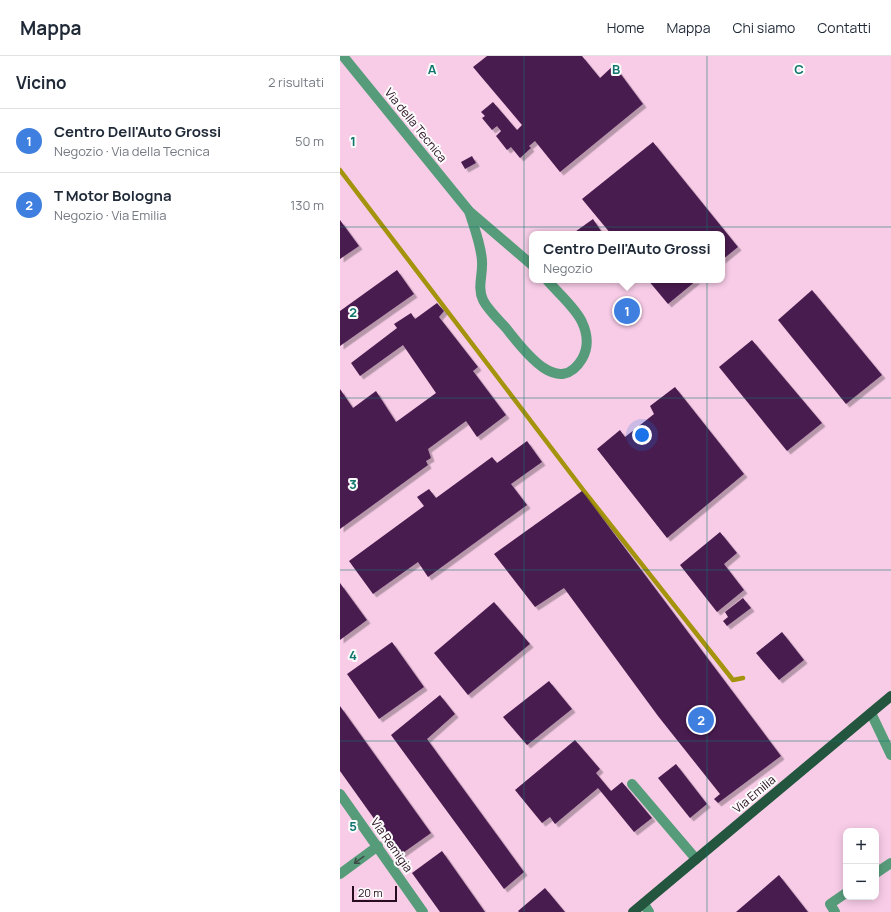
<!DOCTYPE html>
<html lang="it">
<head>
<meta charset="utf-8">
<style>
  body { margin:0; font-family:Manrope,sans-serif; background:#f2f2f3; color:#1f2937 }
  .controls { position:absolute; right:12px; bottom:12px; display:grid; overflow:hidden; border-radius:8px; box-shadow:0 2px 10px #0003 }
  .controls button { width:36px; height:36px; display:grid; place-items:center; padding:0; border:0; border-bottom:1px solid #e0e1e3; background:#fff; color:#1f2937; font:20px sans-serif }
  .scale { position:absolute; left:12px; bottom:10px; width:45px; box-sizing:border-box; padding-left:4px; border:2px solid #260c1e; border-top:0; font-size:11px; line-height:14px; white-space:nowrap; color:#260c1e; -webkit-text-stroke:3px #fcfcfc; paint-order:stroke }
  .you { position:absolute; left:302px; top:379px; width:14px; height:14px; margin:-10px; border:3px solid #fff; border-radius:50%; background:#1a73e8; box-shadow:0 0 0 6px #1a73e833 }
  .badge { display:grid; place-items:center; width:26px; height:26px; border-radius:50%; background:#0b8043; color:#fff; font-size:13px; font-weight:700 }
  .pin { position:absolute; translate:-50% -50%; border:2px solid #fff; box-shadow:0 1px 4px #0006 }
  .popup { position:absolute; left:189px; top:175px; width:196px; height:52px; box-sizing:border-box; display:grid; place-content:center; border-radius:8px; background:#fff; filter:drop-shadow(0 1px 3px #0005); font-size:13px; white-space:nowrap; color:#747a83 }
  .popup b { font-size:15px; color:#1f2937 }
  .popup::after { content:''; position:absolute; left:50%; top:100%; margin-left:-8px; border:8px solid transparent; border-top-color:#fff }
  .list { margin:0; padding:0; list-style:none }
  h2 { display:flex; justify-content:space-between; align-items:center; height:52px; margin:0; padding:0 16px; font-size:17px }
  h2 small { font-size:13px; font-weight:400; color:#747a83 }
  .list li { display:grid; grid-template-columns:26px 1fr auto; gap:12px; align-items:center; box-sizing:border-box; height:64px; padding:0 16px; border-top:1px solid #e0e1e3 }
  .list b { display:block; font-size:15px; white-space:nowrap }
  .list p { margin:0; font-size:13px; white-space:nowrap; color:#747a83 }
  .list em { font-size:13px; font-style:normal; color:#747a83 }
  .map { position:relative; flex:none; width:551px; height:856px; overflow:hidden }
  header { display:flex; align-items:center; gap:24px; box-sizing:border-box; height:56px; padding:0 20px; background:#fff; border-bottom:1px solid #e0e1e3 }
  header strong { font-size:19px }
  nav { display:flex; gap:22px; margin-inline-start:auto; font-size:14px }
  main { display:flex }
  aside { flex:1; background:#fff }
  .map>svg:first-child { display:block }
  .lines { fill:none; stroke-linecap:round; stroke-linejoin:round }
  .stream { stroke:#a4930c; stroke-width:4.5 }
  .building { fill:#481d50; filter:url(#shadow) }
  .minor { stroke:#579c7a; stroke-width:10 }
  .major { stroke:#24563f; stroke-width:10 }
  .oneway { stroke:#3c4d47 }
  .grid { fill:none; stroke:#0f766e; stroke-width:1; stroke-opacity:0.55 }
  .labels { text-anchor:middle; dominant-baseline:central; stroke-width:4; stroke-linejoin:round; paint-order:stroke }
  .street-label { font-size:12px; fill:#260c1e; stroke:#fcfcfc }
  .grid-label { font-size:13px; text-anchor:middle; font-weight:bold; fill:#0f766e; stroke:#fcfcfc; stroke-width:4; stroke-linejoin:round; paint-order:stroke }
</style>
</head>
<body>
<header>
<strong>Mappa</strong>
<nav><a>Home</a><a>Mappa</a><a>Chi siamo</a><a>Contatti</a></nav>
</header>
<main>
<aside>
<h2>Vicino<small>2 risultati</small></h2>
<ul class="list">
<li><span class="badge" style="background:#3f7fe0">1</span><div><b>Centro Dell'Auto Grossi</b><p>Negozio · Via della Tecnica</p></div><em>50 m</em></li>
<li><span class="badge" style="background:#3f7fe0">2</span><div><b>T Motor Bologna</b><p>Negozio · Via Emilia</p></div><em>130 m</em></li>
</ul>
</aside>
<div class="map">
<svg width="551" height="856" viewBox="0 0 551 856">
  <defs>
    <filter id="shadow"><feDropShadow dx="3.5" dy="3.5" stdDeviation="0" flood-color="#0004"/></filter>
  </defs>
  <rect width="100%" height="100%" fill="#f8cce7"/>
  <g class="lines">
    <path class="stream" d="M0 114 244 435 393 624 403 622"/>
  </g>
  <g class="building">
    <path d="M147 0H242L260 22 274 9 303 48 220 116 195 85 189 90 191 92 180 102 171 91 167 94 156 80 161 75 157 70 152 74 142 62 145 60 141 56 153 46 177 74 182 69 133 11Z"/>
    <path d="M313 86 398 191 382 204V178H271L242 143Z"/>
    <path d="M132 100 136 107 125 113 121 106Z"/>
    <path d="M253 163 263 178H232Z"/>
    <path d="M0 164 19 190 0 203Z"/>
    <path d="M57 214 74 238 0 290V255Z"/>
    <path d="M308 224H357L328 248Z"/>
    <path d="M472 234 542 319 506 348 438 264Z"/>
    <path d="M97 247 104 255 99 261 138 311 133 315 166 359 137 381 126 365 88 393 91 402 86 405 88 409 0 473V333L13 352 36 335 56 366 96 337 63 289 20 320 11 307 57 272 54 268 71 257 75 263Z"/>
    <path d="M412 284 482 367 447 395 379 311Z"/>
    <path d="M335 331 404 418 327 482 257 393 280 374 285 381 314 358 310 350Z"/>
    <path d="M187 385 202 406 171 428 187 449 88 521 78 506 33 538 9 505 84 450 77 441 89 433 96 442 152 401 157 407Z"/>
    <path d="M242 435 441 700 378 747 374 743 380 738 318 660 224 532 195 551 154 498Z"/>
    <path d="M380 476 397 497 384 508 404 534 377 556 340 509Z"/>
    <path d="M0 527 27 564 0 584Z"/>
    <path d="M403 542 411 552 387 570 383 565 388 561 385 556Z"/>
    <path d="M154 546 190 588 128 639 94 597Z"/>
    <path d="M442 576 464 604 439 624 416 597Z"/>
    <path d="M52 586 84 631 39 663 7 618Z"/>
    <path d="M209 625 232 653 187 689 163 661Z"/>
    <path d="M100 639 115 658 87 683 184 816 164 833 51 679Z"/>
    <path d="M0 650 91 777 60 799 0 715Z"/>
    <path d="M235 684 260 713 256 717 271 735 282 726 312 762 294 776 258 732 215 768 210 761 202 767 175 734Z"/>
    <path d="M336 708 367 748 350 762 318 722Z"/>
    <path d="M102 795 145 856H100L72 817Z"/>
    <path d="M439 819 468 856H396Z"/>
    <path d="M205 832 225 856H179L178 855Z"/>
  </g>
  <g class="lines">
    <g class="minor">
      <path d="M3 0 129 155 192 209"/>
      <path d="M129 155C134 171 141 188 142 205 143 219 137 231 143 244 148 254 159 264 166 272 182 292 218 343 242 303 249 291 248 279 242 266 236 252 217 236 207 224"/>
      <path d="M531 657 551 699"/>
      <path d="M292 728 356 803"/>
      <path d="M0 738 83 856"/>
      <path d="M536 817 551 807"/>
      <path d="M0 818 38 790"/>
      <path d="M304 848 309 856"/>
      <path d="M495 856 490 848 506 837"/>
    </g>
    <path class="major" d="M293 856 551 640"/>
  </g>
  <defs><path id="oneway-shaft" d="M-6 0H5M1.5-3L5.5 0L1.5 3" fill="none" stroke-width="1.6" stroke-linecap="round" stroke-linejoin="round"/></defs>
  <use class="oneway" href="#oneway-shaft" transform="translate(19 804) rotate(144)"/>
  <path class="grid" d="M184 0V856M367 0V856M0 171H551M0 342H551M0 514H551M0 685H551"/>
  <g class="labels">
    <g class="street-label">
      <text transform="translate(76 69) rotate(51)">Via della Tecnica</text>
      <text transform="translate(414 738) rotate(-40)">Via Emilia</text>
      <text transform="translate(52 789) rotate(55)">Via Remigia</text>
    </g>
  </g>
  <g class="grid-label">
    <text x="92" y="18">A</text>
    <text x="276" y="18">B</text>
    <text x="459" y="18">C</text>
    <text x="13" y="90">1</text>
    <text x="13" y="261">2</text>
    <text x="13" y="433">3</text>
    <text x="13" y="604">4</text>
    <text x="13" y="775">5</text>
  </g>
</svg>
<div class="controls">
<button>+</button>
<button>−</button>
</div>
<div class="scale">20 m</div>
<div class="you"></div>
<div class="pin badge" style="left:287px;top:255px;background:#3f7fe0">1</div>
<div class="popup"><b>Centro Dell'Auto Grossi</b>Negozio</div>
<div class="pin badge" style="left:361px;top:664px;background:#3f7fe0">2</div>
</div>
</main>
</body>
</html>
